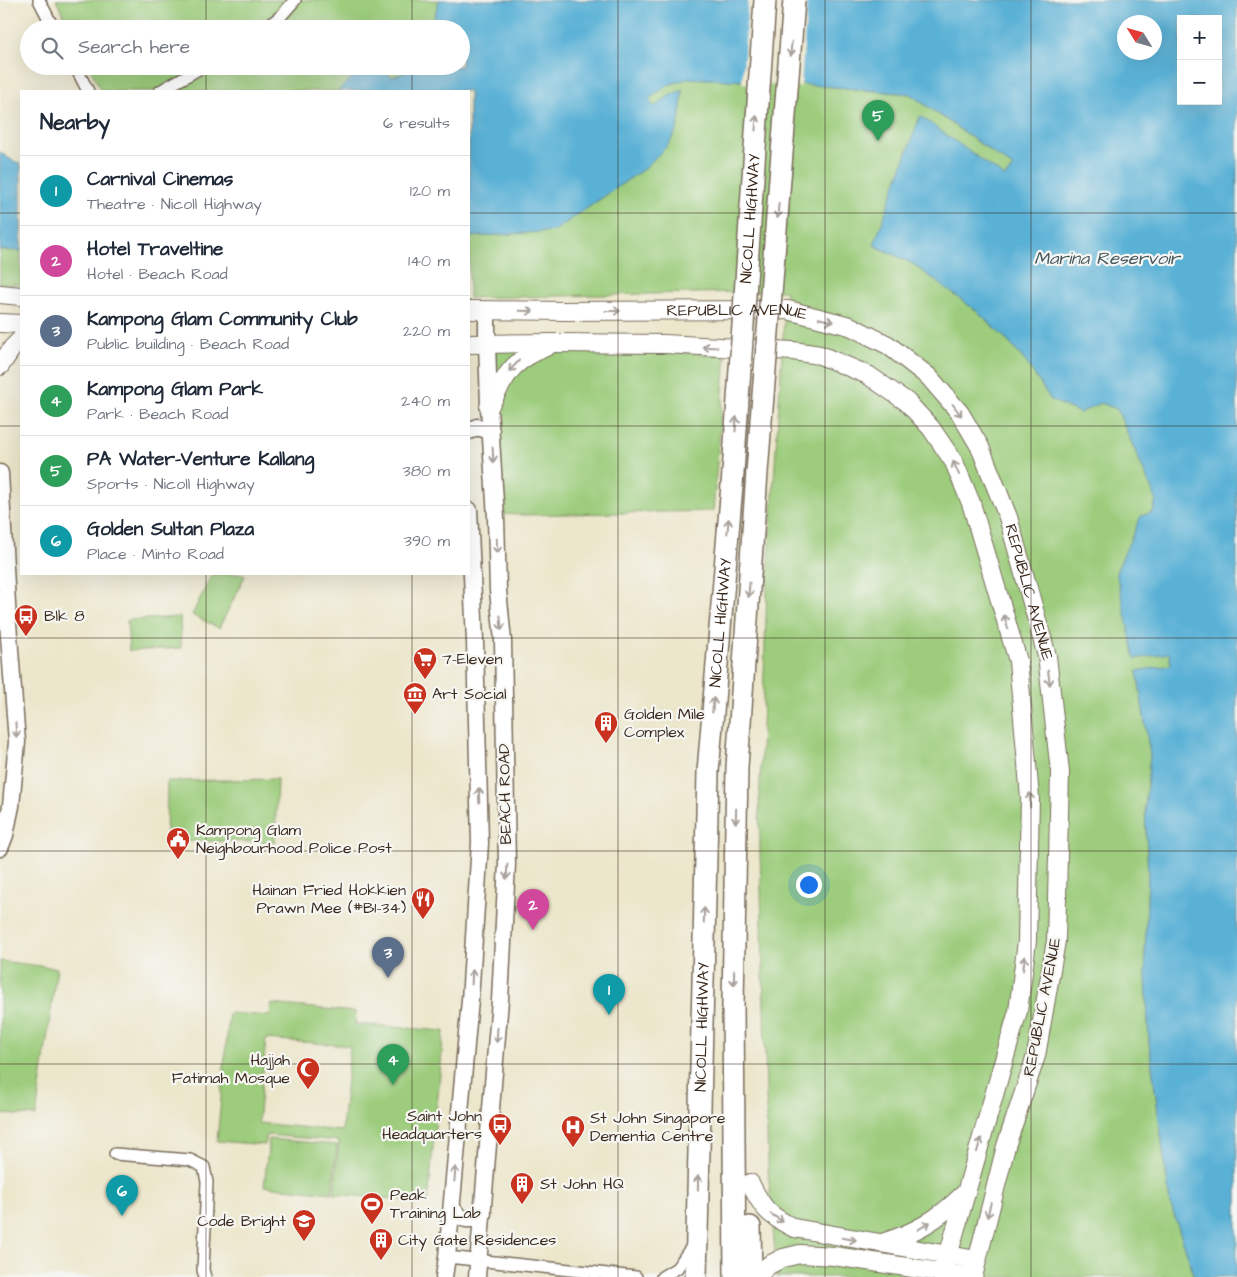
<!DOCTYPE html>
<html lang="en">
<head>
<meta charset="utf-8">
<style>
  body { margin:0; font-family:"Architects Daughter",sans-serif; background:#f2f2f3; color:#1f2937 }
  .controls { position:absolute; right:15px; top:15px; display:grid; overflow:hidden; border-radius:0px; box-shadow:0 5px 20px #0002 }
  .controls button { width:45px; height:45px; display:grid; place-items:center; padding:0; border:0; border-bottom:1px solid #e0e1e3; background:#fff; color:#1f2937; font:25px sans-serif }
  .compass { position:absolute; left:1117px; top:15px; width:45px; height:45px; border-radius:50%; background:#fff; box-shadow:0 5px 20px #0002; rotate:307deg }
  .you { position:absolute; left:808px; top:884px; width:18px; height:18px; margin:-12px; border:4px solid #fff; border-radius:50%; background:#1a73e8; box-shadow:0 0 0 8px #1a73e833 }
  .badge { display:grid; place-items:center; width:32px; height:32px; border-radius:50%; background:#c8321e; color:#fff; font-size:16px; font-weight:700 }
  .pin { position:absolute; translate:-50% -41px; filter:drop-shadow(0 1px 2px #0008) }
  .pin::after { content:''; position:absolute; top:26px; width:18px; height:15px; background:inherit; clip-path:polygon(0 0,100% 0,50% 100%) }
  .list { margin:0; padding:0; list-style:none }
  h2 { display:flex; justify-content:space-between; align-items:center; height:65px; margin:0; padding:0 20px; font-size:21px }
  h2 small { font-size:16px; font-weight:400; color:#747a83 }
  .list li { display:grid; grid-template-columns:32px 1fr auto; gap:15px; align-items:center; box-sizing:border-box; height:70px; padding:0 20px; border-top:1px solid #e0e1e3 }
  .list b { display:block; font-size:19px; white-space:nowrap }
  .list p { margin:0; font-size:16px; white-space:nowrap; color:#747a83 }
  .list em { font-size:16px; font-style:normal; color:#747a83 }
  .icon { flex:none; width:28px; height:28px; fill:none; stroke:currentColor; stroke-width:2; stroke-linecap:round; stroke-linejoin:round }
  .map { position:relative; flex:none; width:1237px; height:1277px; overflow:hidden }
  .search { position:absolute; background:#fff; box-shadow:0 5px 20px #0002; left:20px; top:20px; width:450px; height:55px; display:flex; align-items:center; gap:12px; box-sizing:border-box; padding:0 18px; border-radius:28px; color:#747a83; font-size:19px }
  .panel { position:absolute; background:#fff; box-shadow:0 5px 20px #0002; left:20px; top:90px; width:450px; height:485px; border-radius:0px }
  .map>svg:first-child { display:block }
  .green { fill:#9ccc7b; stroke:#6c7b4c; fill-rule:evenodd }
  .water { fill:#5ab1d6; stroke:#4a6e7a; fill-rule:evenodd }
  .pier { fill:#ece6cb }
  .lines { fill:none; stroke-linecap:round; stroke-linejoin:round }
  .street-casing { stroke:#796c5b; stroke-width:14 }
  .secondary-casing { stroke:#796c5b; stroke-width:19 }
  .primary-casing { stroke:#796c5b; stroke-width:20 }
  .highway-casing { stroke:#796c5b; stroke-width:24 }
  .street { stroke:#fff; stroke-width:11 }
  .secondary { stroke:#fff; stroke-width:16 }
  .primary { stroke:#fff; stroke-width:18 }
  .highway { stroke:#fff; stroke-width:21 }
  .highway-bridge-casing { stroke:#796c5b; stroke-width:24; stroke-linecap:butt }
  .highway-bridge { stroke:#fff; stroke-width:21 }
  .oneway { stroke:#a79f9a }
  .grid { fill:none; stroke:#3b2a1e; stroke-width:1; stroke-opacity:0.55 }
  .labels { text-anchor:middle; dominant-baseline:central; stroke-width:4.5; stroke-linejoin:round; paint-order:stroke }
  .street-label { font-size:16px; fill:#3b2a1e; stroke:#f6f6f2 }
  .poi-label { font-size:16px; fill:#3b2a1e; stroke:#f6f6f2; text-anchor:start }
  .water-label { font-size:18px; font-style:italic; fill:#46595e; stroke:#f6f6f2 }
</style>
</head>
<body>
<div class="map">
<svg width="1237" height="1277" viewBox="0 0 1237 1277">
  <rect width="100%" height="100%" fill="#f6f6f2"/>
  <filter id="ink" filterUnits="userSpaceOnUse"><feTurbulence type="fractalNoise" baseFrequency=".02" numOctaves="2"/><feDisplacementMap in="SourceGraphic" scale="10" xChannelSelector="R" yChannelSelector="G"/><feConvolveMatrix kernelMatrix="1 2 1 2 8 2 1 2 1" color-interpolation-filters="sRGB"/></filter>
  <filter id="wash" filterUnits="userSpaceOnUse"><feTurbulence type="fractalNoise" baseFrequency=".0096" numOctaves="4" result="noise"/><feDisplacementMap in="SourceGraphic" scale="20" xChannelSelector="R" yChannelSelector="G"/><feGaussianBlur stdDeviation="1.12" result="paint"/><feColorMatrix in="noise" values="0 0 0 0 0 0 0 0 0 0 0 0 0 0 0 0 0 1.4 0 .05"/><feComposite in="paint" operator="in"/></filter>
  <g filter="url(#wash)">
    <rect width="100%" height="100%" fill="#ece6cb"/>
    <g class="green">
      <path d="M56 0H439L431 29H70Z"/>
      <path d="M89 66H364L338 91H101Z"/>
      <path d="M375 66H413L407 72 392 77Z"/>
      <path d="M689 78 801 84 910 94 1013 167 1006 177 874 245 913 264 978 312 1005 338 1026 362 1051 400 1101 403 1117 409 1156 499 1153 512 1171 665 1137 671 1150 755 1145 808 1148 874 1145 954 1149 1043 1170 1203 1195 1277H777L768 1170 759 810 767 590 786 291 469 298V237L554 231 645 168 668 145 680 116 683 91 672 94 654 107 648 99 668 85Z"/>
      <path d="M0 250 21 251V285L0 284Z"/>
      <path d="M487 343 726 355 713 511 522 515 496 514Z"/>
      <path d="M212 574H241L245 576 219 628 192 615Z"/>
      <path d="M180 617 181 648 129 651 127 620Z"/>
      <path d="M277 779 275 842 166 841 167 781Z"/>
      <path d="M0 961 57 968 36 1116 0 1114Z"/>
      <path d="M271 1004 356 1012 355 1024 444 1031 428 1202 334 1194 339 1141 267 1135 265 1145 217 1141 229 1013 270 1016ZM266 1039 350 1046 342 1131 258 1123Z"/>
      <path d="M269 1139 337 1145 332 1193 264 1186Z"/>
    </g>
    <g class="water">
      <path d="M439 0H1237V1277H1195L1170 1203 1149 1043 1145 954 1148 874 1145 808 1150 755 1137 671 1171 665 1169 653 1135 659 1116 572 1141 516 1153 512 1156 499 1117 409 1101 403 1080 413 1051 400 1026 362 1005 338 978 312 913 264 874 245 920 116 1005 177 1013 167 910 94 801 84 689 78 668 85 649 99 654 107 672 94 683 90 680 116 677 130 668 145 645 168 554 231 469 237V91H338L364 66 379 68 392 77 407 72 413 66H461V29H431ZM1181 19H1218V101H1181ZM1124 22H1154V52H1124Z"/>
      <path d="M0 152 10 159 21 164V251L0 250Z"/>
    </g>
    <path class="pier" d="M748 0H807L801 87 742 83Z"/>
  </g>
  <g filter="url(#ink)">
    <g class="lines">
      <g class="street-casing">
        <g id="street">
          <path d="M39 0 54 29"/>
          <path d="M264 29 281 16 295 0"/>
          <path d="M75 66 88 91"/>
          <path d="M160 91 204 66"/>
          <path d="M115 1154 190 1160 204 1167 207 1182 203 1270 205 1277"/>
          <path d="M447 1257 636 1277"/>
          <path d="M662 1277 677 1268 693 1245"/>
        </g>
      </g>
      <g class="secondary-casing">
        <g id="secondary">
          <path d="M469 431 477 427 491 431"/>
          <path d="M0 473 8 623 17 742 11 806 5 835 0 848"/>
          <path d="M452 1208C462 1222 470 1222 483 1213"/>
          <path d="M444 1277 447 1257 470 1000 480 843 475 641 469 510"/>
          <path d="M477 1277 500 1000 507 864 503 641 498 590 496 518 489 407 487 343V310"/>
        </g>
      </g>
      <g class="primary-casing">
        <g id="primary">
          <path d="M0 294 21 296"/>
          <path id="s1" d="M469 310 564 311 788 310 850 326 888 345 929 377 960 413 980 447 1008 517 1047 656 1060 772 1056 941 1036 1056 1006 1146 973 1277"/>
          <path d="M0 323 21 324"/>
          <path d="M469 344 555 343 665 344 793 351 820 355 868 375 907 402 931 428 954 462 971 503 1018 661 1030 798 1027 941 1018 1011 942 1277"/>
          <path d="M0 366 13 347 21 339"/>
          <path d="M489 407C508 372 510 362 548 346"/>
          <path d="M750 1183C763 1209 768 1215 794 1228L977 1260"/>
          <path d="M882 1243C917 1232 937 1220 964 1194"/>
          <path d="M756 1277 769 1265 783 1258 800 1254 834 1256 972 1277"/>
        </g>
      </g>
      <g class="highway-casing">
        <g id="highway">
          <path d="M750 1227 751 1277"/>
          <path id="s2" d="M696 1277 708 772 733 473"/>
          <path d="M735 1277 733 1005 737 767 757 472"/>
        </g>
      </g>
      <use href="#street" class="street"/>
      <use href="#secondary" class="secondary"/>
      <use href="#primary" class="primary"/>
      <use href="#highway" class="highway"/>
      <g class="highway-bridge-casing">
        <g id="highway-bridge">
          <path d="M757 472 794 0"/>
          <path id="s3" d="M733 473 765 0"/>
        </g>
      </g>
      <use href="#highway-bridge" class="highway-bridge"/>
    </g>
    <defs><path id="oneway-shaft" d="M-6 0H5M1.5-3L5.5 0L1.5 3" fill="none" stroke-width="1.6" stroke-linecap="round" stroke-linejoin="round" transform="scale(1.25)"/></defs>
    <g class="oneway">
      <use href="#oneway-shaft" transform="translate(791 49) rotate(95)"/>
      <use href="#oneway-shaft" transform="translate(756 123) rotate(-86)"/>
      <use href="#oneway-shaft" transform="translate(778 211) rotate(95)"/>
      <use href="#oneway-shaft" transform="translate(526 311) rotate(1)"/>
      <use href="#oneway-shaft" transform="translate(613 311)"/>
      <use href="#oneway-shaft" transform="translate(826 320) rotate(14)"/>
      <use href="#oneway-shaft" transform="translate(710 347) rotate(-177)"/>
      <use href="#oneway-shaft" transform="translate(514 366) rotate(133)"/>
      <use href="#oneway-shaft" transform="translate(957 410) rotate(53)"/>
      <use href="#oneway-shaft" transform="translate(736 424) rotate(-86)"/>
      <use href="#oneway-shaft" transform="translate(493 455) rotate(87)"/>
      <use href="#oneway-shaft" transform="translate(956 468) rotate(-114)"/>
      <use href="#oneway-shaft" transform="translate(728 526) rotate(-85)"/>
      <use href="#oneway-shaft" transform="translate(497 546) rotate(88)"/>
      <use href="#oneway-shaft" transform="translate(749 590) rotate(94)"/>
      <use href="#oneway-shaft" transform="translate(1006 622) rotate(-107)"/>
      <use href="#oneway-shaft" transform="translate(501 623) rotate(85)"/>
      <use href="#oneway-shaft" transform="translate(1049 678) rotate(83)"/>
      <use href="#oneway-shaft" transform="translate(713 705) rotate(-85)"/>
      <use href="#oneway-shaft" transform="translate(16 730) rotate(85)"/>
      <use href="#oneway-shaft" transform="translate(479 795) rotate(-92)"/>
      <use href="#oneway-shaft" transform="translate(1030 800) rotate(-91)"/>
      <use href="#oneway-shaft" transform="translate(736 816) rotate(91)"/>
      <use href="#oneway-shaft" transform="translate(507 872) rotate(93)"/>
      <use href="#oneway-shaft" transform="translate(704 915) rotate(-88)"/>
      <use href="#oneway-shaft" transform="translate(1024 963) rotate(-82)"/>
      <use href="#oneway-shaft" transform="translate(472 977) rotate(-87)"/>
      <use href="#oneway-shaft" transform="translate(734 978) rotate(91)"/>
      <use href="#oneway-shaft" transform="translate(497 1035) rotate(94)"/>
      <use href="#oneway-shaft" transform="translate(979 1145) rotate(-74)"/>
      <use href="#oneway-shaft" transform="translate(455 1174) rotate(-85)"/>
      <use href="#oneway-shaft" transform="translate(698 1183) rotate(-89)"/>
      <use href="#oneway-shaft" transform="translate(989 1210) rotate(104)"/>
      <use href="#oneway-shaft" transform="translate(777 1218) rotate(33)"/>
      <use href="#oneway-shaft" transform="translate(924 1226) rotate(-32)"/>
      <use href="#oneway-shaft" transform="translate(849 1239) rotate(10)"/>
    </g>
  </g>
  <path class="grid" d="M206 0V29M412 0V29M618 0V1277M825 0V1277M1031 0V1277M206 66V91M412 66V91M0 213H21M469 213H1237M0 426H21M469 426H1237M206 574V1277M412 574V1277M0 638H1237M0 851H1237M0 1064H1237"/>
  <defs>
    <g id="bus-pin" transform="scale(1.25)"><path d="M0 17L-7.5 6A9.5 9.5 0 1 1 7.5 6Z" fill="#c8321e" stroke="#f6f6f2"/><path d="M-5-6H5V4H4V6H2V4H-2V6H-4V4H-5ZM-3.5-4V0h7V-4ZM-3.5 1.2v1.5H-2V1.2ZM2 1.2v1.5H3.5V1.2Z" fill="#fff"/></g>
    <g id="supermarket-pin" transform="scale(1.25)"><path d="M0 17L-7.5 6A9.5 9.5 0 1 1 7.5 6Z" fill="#c8321e" stroke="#f6f6f2"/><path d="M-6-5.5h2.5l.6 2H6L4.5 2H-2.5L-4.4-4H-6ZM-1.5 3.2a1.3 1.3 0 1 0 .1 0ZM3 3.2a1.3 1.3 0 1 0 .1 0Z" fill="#fff"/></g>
    <g id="museum-pin" transform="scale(1.25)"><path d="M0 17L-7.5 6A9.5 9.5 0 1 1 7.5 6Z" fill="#c8321e" stroke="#f6f6f2"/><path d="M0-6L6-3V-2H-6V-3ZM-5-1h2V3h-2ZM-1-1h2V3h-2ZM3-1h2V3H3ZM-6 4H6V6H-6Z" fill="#fff"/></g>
    <g id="building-pin" transform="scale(1.25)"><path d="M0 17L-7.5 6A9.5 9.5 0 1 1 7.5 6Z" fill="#c8321e" stroke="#f6f6f2"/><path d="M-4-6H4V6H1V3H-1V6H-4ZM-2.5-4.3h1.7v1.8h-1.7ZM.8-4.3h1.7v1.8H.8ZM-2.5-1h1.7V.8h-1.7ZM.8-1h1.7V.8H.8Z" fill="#fff"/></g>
    <g id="civic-pin" transform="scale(1.25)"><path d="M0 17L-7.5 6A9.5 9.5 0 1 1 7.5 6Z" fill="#c8321e" stroke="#f6f6f2"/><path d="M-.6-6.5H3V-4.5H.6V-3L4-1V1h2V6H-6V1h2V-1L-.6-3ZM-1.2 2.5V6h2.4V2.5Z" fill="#fff"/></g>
    <g id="restaurant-pin" transform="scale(1.25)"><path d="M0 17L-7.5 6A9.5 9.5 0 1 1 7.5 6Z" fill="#c8321e" stroke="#f6f6f2"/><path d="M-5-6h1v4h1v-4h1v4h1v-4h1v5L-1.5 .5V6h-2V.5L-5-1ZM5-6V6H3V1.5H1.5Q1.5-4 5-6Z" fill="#fff"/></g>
    <g id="mosque-pin" transform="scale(1.25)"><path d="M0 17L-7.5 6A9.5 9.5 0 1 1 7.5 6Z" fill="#c8321e" stroke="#f6f6f2"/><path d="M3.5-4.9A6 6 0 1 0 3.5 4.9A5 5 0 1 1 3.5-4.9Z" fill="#fff"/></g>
    <g id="hospital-pin" transform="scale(1.25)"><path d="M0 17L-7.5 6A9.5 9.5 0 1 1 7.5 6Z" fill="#c8321e" stroke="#f6f6f2"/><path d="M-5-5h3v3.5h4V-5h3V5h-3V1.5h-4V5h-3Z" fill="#fff"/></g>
    <g id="stadium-pin" transform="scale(1.25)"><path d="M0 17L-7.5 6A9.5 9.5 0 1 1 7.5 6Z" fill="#c8321e" stroke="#f6f6f2"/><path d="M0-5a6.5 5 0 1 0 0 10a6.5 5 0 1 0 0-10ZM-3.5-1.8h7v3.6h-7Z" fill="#fff"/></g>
    <g id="school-pin" transform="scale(1.25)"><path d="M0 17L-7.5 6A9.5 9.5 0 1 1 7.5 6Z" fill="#c8321e" stroke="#f6f6f2"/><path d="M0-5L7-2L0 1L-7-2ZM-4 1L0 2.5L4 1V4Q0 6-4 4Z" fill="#fff"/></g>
  </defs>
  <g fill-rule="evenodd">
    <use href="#bus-pin" x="26" y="616"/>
    <use href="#supermarket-pin" x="425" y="659"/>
    <use href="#museum-pin" x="415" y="694"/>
    <use href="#building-pin" x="606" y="723"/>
    <use href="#civic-pin" x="178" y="839"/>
    <use href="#restaurant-pin" x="423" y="899"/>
    <use href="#mosque-pin" x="308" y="1069"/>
    <use href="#bus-pin" x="500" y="1125"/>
    <use href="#hospital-pin" x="573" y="1127"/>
    <use href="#building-pin" x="522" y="1184"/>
    <use href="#stadium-pin" x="372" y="1204"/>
    <use href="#school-pin" x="304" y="1221"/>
    <use href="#building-pin" x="381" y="1240"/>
  </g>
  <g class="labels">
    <g class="street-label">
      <text stroke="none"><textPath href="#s3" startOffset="255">NICOLL HIGHWAY</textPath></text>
      <text stroke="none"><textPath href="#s1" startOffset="268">REPUBLIC AVENUE</textPath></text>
      <text stroke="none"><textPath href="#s1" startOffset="718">REPUBLIC AVENUE</textPath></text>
      <text stroke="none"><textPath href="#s2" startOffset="655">NICOLL HIGHWAY</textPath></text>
      <text transform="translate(505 794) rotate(-91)">BEACH ROAD</text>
      <text transform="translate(1042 1007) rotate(-79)">REPUBLIC AVENUE</text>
      <text stroke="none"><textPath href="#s2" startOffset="250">NICOLL HIGHWAY</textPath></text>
    </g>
    <g class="poi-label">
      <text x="44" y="616">Blk 8</text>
      <text x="442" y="659">7-Eleven</text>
      <text x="432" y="694">Art Social</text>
      <text x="624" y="714">Golden Mile<tspan x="624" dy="18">Complex</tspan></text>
      <text x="196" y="830">Kampong Glam<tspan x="196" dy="18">Neighbourhood Police Post</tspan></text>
      <text x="406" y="890" text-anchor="end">Hainan Fried Hokkien<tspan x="406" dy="18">Prawn Mee (#B1-34)</tspan></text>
      <text x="290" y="1060" text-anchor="end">Hajjah<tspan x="290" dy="18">Fatimah Mosque</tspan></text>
      <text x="482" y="1116" text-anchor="end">Saint John<tspan x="482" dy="18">Headquarters</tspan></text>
      <text x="590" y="1118">St John Singapore<tspan x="590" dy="18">Dementia Centre</tspan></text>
      <text x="540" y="1184">St John HQ</text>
      <text x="390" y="1195">Peak<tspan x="390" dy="18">Training Lab</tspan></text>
      <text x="286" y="1221" text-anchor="end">Code Bright</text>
      <text x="398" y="1240">City Gate Residences</text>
    </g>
    <g class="water-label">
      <text x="1107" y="258">Marina Reservoir</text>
    </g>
  </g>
</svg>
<div class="controls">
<button>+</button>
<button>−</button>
</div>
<svg class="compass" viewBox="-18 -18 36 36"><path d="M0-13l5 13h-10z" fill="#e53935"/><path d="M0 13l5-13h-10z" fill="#747a83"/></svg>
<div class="you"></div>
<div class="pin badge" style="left:609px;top:1015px;background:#0f9aa8">1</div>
<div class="pin badge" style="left:533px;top:930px;background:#d1479c">2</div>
<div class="pin badge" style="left:388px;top:978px;background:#5c6f8a">3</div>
<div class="pin badge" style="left:393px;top:1085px;background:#2e9e5b">4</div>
<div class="pin badge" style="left:878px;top:141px;background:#2e9e5b">5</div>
<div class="pin badge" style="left:122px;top:1216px;background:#0f9aa8">6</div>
<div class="search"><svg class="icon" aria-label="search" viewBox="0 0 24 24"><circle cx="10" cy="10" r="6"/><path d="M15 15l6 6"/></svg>Search here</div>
<section class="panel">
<h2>Nearby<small>6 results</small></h2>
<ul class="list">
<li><span class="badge" style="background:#0f9aa8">1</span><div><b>Carnival Cinemas</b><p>Theatre · Nicoll Highway</p></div><em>120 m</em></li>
<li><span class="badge" style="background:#d1479c">2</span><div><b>Hotel Traveltine</b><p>Hotel · Beach Road</p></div><em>140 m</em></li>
<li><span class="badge" style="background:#5c6f8a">3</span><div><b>Kampong Glam Community Club</b><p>Public building · Beach Road</p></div><em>220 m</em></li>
<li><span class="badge" style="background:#2e9e5b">4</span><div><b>Kampong Glam Park</b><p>Park · Beach Road</p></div><em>240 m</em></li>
<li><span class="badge" style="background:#2e9e5b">5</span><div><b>PA Water-Venture Kallang</b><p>Sports · Nicoll Highway</p></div><em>380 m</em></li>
<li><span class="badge" style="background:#0f9aa8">6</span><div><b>Golden Sultan Plaza</b><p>Place · Minto Road</p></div><em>390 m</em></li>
</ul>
</section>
</div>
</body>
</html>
